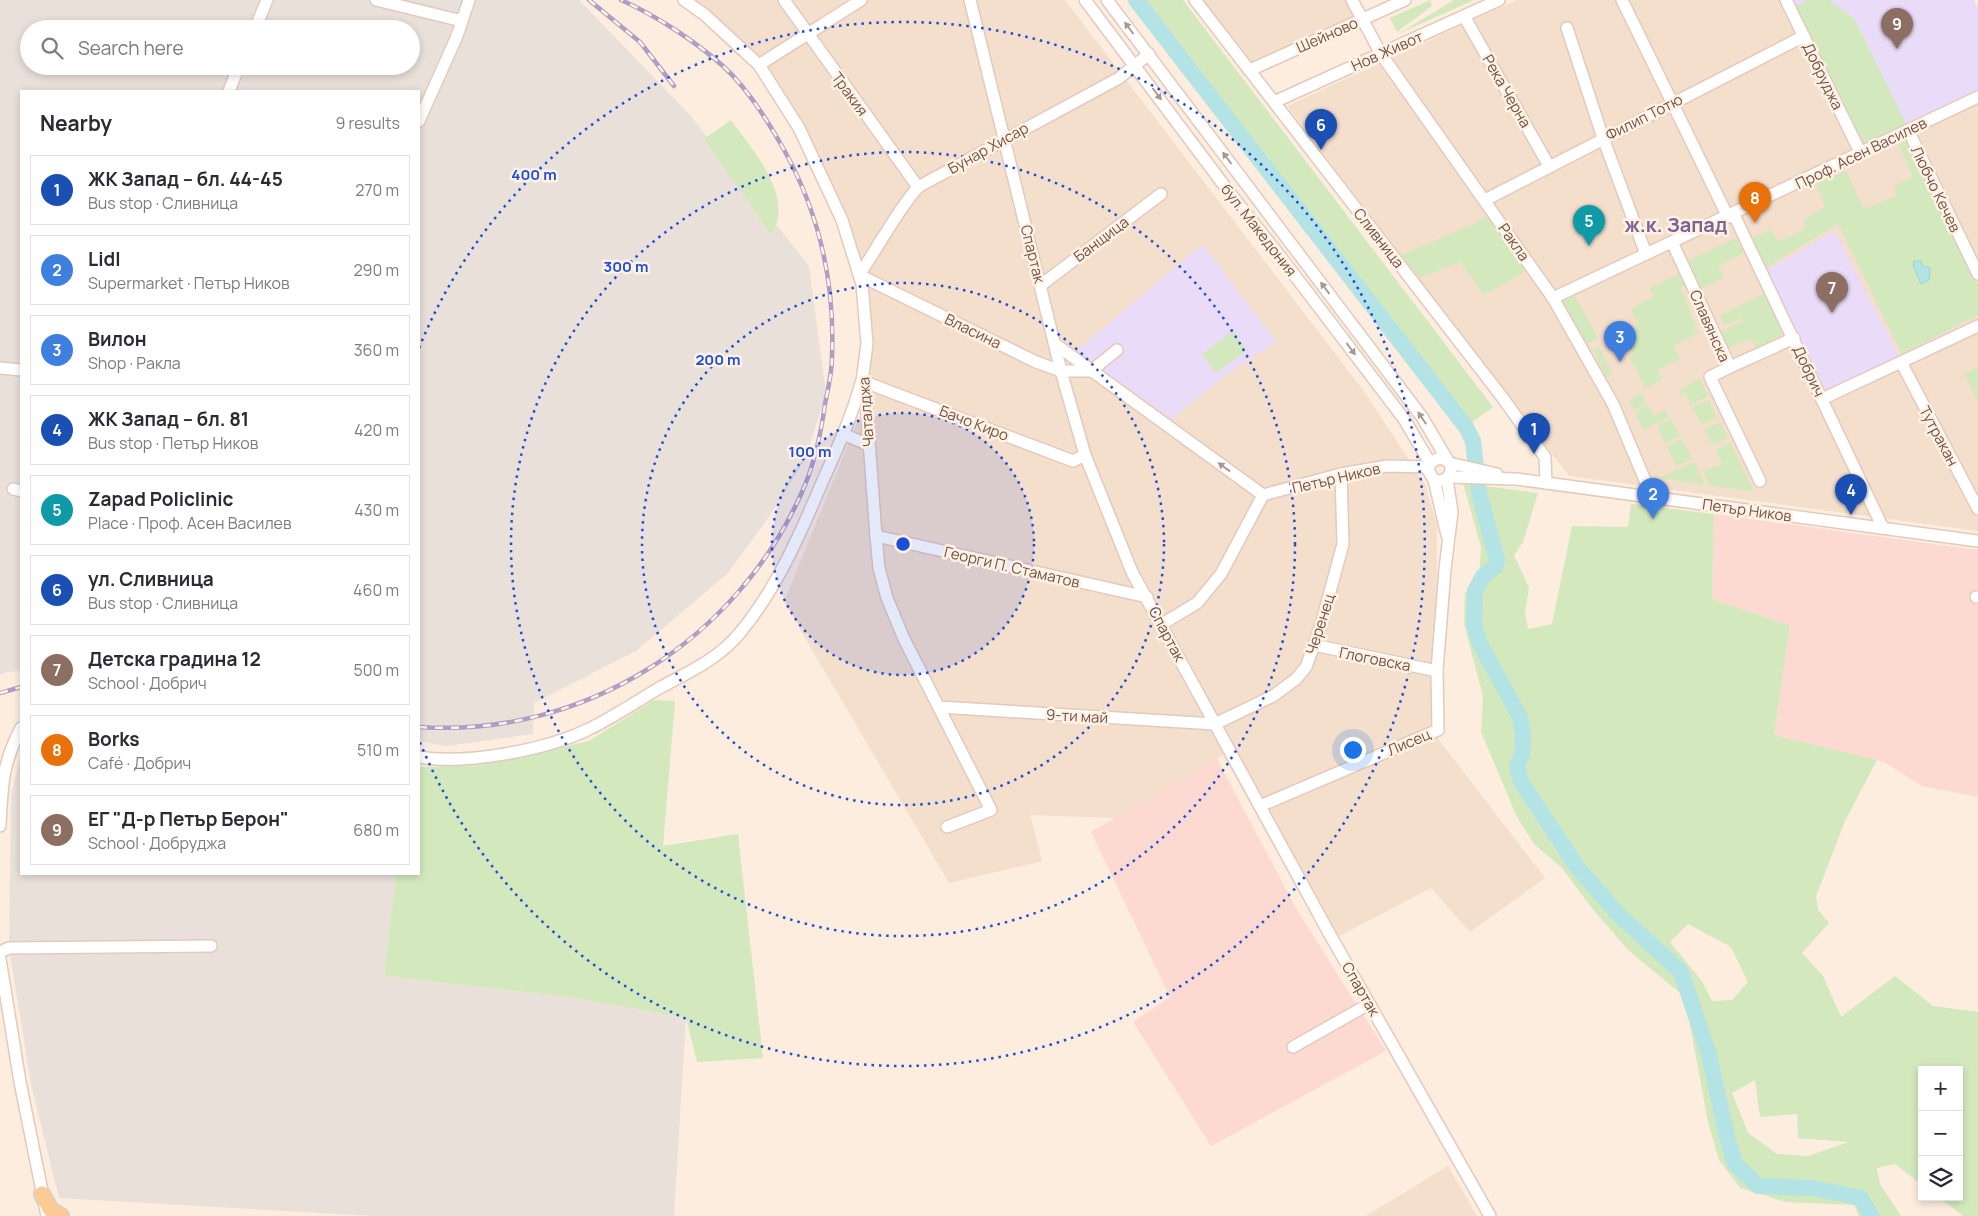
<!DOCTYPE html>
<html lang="en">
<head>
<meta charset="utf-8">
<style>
  body { margin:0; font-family:Manrope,sans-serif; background:#f7f7f7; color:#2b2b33 }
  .controls { position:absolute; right:15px; bottom:15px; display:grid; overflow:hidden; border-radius:0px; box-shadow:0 2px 8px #0003 }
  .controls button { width:45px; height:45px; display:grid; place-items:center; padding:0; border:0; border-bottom:1px solid #e1e1e2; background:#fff; color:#2b2b33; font:25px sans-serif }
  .you { position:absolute; left:1352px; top:749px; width:18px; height:18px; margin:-12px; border:4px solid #fff; border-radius:50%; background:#1a73e8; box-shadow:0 0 0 8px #1a73e833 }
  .badge { display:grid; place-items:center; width:32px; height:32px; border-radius:50%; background:#b45309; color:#fff; font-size:16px; font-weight:700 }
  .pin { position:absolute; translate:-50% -41px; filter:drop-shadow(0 1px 2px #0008) }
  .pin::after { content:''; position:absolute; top:26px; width:18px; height:15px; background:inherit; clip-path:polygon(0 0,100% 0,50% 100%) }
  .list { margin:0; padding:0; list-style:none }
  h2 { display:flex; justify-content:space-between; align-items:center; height:65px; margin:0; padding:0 20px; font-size:21px }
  h2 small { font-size:16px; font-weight:400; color:#7c7c81 }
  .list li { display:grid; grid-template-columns:32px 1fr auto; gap:15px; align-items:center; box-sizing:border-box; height:70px; margin:0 10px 10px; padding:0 10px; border:1px solid #e1e1e2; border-radius:0px }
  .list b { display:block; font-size:19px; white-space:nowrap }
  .list p { margin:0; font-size:16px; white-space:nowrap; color:#7c7c81 }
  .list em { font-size:16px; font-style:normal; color:#7c7c81 }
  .icon { flex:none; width:28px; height:28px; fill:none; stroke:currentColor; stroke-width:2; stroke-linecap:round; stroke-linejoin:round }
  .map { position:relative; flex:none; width:1978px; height:1216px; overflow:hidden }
  .search { position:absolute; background:#fff; box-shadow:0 2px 8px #0003; left:20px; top:20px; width:400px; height:55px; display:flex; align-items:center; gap:12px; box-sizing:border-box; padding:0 18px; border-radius:28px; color:#7c7c81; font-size:19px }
  .panel { position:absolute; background:#fff; box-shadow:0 2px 8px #0003; left:20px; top:90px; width:400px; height:785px; border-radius:0px }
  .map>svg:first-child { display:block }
  .residential { fill:#f4decc }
  .commercial { fill:#fddad1 }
  .industrial { fill:#eae0da; fill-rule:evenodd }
  .education { fill:#eadbf8 }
  .green { fill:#d3e9bd; fill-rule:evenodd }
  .water { fill:#b3e3e5; stroke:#99d3d7 }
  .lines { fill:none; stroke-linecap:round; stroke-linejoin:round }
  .river { stroke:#b3e3e5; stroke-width:16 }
  .minor-casing { stroke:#e2cabd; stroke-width:14 }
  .major-casing { stroke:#d7cecb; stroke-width:18 }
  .minor { stroke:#fff; stroke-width:11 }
  .major { stroke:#fccb95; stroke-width:15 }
  .rail-casing { stroke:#af9ec4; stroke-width:4.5 }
  .rail { stroke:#fff2e4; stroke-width:2.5; stroke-dasharray:8; stroke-linecap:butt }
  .oneway { fill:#aa9790 }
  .ring { fill:none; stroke:#1d4ed8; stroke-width:2.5; stroke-dasharray:2.5 5 }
  .labels { text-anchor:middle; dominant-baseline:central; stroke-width:5; stroke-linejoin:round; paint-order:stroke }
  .street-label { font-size:15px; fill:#715146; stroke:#fff2e4 }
  .district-label { font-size:20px; font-weight:bold; fill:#7f6295; stroke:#fff2e4 }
  .centre { fill:#1d4ed8; stroke:#fff2e4; stroke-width:2.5 }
  .ring-label { font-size:15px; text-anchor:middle; font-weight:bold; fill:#1d4ed8; stroke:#fff2e4; stroke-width:5; stroke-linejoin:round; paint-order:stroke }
</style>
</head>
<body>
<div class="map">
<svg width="1978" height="1216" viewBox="0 0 1978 1216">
  <rect width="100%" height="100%" fill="#fcedde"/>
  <g class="residential">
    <path d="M689 0H1065L1363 390 1425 484 1437 525 1436 736 1545 878 1470 932 1431 888 1328 942 1223 755 1118 818 1030 815 1042 861 949 883 784 602 871 388 867 293 852 230 812 142 774 79 737 36Z"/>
    <path d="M1195 0H1352L1363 19 1250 70Z"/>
    <path d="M1517 0H1782L1858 159 1978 103V531L1569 476 1287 106Z"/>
    <path d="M1448 1166 1477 1216H1366Z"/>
  </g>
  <g class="commercial">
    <path d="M1714 514 1978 550V797L1922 786 1884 762 1774 735 1790 626 1712 599Z"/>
    <path d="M1217 759 1297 910 1386 1051 1211 1146 1133 1022 1170 997 1091 832Z"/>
  </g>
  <g class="industrial">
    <path d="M0 0H579L689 114 809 266 826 393 806 458 769 517 727 574 636 651 534 703 533 734 447 746 419 741V91H21V671L7 672 0 675ZM29 29H411V66H29Z"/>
    <path d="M21 752V874H396L384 976 569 997 686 1018 674 1216H372L59 1198 31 1084 9 948 11 796Z"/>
  </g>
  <g class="education">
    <path d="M1792 0H1974L1978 8V90L1862 145Z"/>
    <path d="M1835 231 1899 356 1824 393 1766 270Z"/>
    <path d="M1203 244 1276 342 1224 376 1172 419 1076 351Z"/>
  </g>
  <g class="green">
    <path d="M1135 0H1183L1493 407 1466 427Z"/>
    <path d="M1430 0 1432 6 1397 32 1390 18Z"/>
    <path d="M1454 0H1474L1398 34Z"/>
    <path d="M1808 0H1829L1855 19 1906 124 1862 145 1795 6Z"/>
    <path d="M731 120C752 150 796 197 771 235L704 139Z"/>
    <path d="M1905 141 1978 285V315L1902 354 1838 224 1764 269 1751 238 1771 230 1778 241 1806 229 1804 220 1825 207 1816 183 1846 171 1864 209 1896 196 1894 186 1913 177 1898 144Z"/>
    <path d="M1487 216 1526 271 1484 295 1460 262 1420 278 1401 255 1476 223Z"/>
    <path d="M1736 238 1744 253 1718 266 1724 278 1697 291 1683 263Z"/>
    <path d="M1683 272 1688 283 1681 287 1698 333 1673 346 1680 359 1658 370 1662 379 1645 389 1629 356 1633 353 1624 333 1638 325 1631 309 1653 297 1649 288Z"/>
    <path d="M1573 292 1598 338 1583 346 1559 300Z"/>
    <path d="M1765 293 1783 334 1757 349 1752 339 1727 348 1719 332 1743 321 1742 318 1724 325 1720 316Z"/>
    <path d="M1233 331 1247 350 1216 373 1202 354Z"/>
    <path d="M1599 347 1613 374 1606 378 1593 350Z"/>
    <path d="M1978 367V403L1965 374Z"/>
    <path d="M1700 379 1708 396 1691 405 1685 393 1681 395 1678 390Z"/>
    <path d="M1642 393 1647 403 1634 410 1629 400Z"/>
    <path d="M1709 400 1717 418 1701 425 1693 407Z"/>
    <path d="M1648 405 1654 416 1666 410 1669 417 1643 430 1635 412Z"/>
    <path d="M1671 419 1680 436 1665 443 1657 426Z"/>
    <path d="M1720 422 1728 438 1712 445 1705 429Z"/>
    <path d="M1682 439 1692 459 1676 466 1666 446Z"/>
    <path d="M1730 442 1754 491 1710 486 1703 471 1722 464 1715 450Z"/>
    <path d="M1694 462 1705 485 1659 478 1693 462Z"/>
    <path d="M1463 483 1538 493 1523 542 1514 555 1529 588 1525 612 1528 629 1552 624 1572 526 1628 527 1631 504 1714 514 1712 599 1790 626 1774 735 1877 760 1845 821 1816 896 1818 910 1829 923 1802 953 1823 976 1841 1017 1895 976 1933 1006 1978 1012V1216H1963L1938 1197H1959V1070H1922V1185L1895 1164 1877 1168 1880 1184 1901 1216H1859L1854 1205 1786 1202 1740 1188 1719 1160 1708 1122 1685 997 1629 951 1591 907 1561 867 1535 845 1517 817 1481 732 1483 696 1464 624 1465 593 1479 575 1481 547ZM1688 924 1731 947 1748 982 1732 1000 1712 1001 1702 981 1670 942ZM1755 1080 1760 1117 1797 1114 1798 1138 1849 1142 1808 1156 1777 1154 1748 1133 1732 1093Z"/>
    <path d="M654 700 675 701 663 846 738 834 763 1058 697 1062 686 1018 569 997 384 976 396 874H419V767L481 765 589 741Z"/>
  </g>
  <path class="water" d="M1914 261H1921L1923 266 1930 268 1929 280 1921 284 1913 265Z"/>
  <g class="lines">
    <path class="river" d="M1136 0 1466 427 1473 441 1479 493 1497 560 1496 566 1483 576 1475 591 1474 623 1479 642 1520 717 1523 735 1522 754 1517 766 1521 782 1577 867 1618 914 1681 972 1709 1055 1727 1137 1735 1164 1758 1186 1813 1188 1861 1198 1871 1216"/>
    <g class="minor-casing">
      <g id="minor">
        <path d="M376 0 462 21"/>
        <path d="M684 0 705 15 759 65 799 128 842 220 862 284 867 344 862 381 866 400 876 536 879 568 887 598 904 639 991 810 947 827"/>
        <path d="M784 0 918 187"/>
        <path d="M970 0 1061 371 1085 455 1132 572 1329 933 1490 1216"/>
        <path d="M1085 0 1229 192 1283 260 1404 419 1430 463"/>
        <path d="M1107 0 1422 417 1451 466C1452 477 1444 483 1434 480L1428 470 1430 463 1439 458 1446 460"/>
        <path d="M1195 0 1502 397 1545 457 1546 483"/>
        <path d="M1352 0 1381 54 1553 298 1613 404 1652 497"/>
        <path d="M1622 0 1728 217"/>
        <path d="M1786 0 1860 152"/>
        <path d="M1464 16 1549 166"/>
        <path d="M1567 28 1603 138 1646 254"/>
        <path d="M255 29 267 0"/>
        <path d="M759 65 861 0"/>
        <path d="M1250 70 1405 0"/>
        <path d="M229 91 239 66"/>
        <path d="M1274 102 1499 0"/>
        <path d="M419 121 457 36 469 0"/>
        <path d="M1908 130 1978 274"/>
        <path d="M1485 200 1804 36"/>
        <path d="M1734 215 1883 528"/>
        <path d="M1672 242 1730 367 1710 377 1760 481"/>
        <path d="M1041 285 1161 194"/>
        <path d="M1553 298 1978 97"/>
        <path d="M1055 344 1263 495"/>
        <path d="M1901 362 1978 509"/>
        <path d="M1730 367 1794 338"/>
        <path d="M0 368 21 370"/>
        <path d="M1091 371H1061L1036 362 859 275C879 246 895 214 918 187L1119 78 1149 54"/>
        <path d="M1091 371 1117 350"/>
        <path d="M862 381 1073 461 1085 455"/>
        <path d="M1822 399 1978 326"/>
        <path d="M843 434 869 445"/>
        <path d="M1449 463 1497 474"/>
        <path d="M1449 477 1516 479 1978 541"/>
        <path d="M1434 480 1447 535"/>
        <path d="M13 489 21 491"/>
        <path d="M1263 495 1341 474 1387 466 1428 467"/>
        <path d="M876 536 1147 597"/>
        <path d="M1976 597H1978"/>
        <path d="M1162 624 1197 603 1221 574 1263 495"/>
        <path d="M1314 645 1437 671"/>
        <path d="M939 707 1215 724 1273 696 1296 679 1306 667 1321 625 1343 544 1341 474"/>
        <path d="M419 757C466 765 546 750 589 729 614 717 637 701 661 687 689 672 718 659 739 634 777 589 801 532 824 478 838 447 852 416 861 383"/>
        <path d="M1260 806 1438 730 1437 671 1445 569 1452 512 1447 479"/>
        <path d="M0 826C2 786 2 764 21 728"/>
        <path d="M0 952 9 948 211 946"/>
        <path d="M0 959 20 1082 47 1216"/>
        <path d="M1293 1047 1369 1004"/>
      </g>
    </g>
    <g class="major-casing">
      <path id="major" d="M42 1194 51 1210 61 1216"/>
    </g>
    <use href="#minor" class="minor"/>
    <use href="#major" class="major"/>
    <g class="rail-casing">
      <g id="rail">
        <path d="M589 0 640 42 674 86"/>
        <path d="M0 693 21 687"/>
        <path d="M419 727C583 738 736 641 802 492 814 465 821 434 825 404 828 389 832 373 832 357 835 283 819 212 783 148 768 121 746 87 723 66 695 41 655 15 621 0"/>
      </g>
    </g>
    <use href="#rail" class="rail"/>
  </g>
  <defs><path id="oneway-solid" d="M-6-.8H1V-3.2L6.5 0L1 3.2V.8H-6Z" transform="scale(1.25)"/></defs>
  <g class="oneway">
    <use href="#oneway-solid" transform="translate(1129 28) rotate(-127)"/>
    <use href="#oneway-solid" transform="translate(1157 94) rotate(53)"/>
    <use href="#oneway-solid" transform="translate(1227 158) rotate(-127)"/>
    <use href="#oneway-solid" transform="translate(1325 288) rotate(-127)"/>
    <use href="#oneway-solid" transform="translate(1351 349) rotate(53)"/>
    <use href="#oneway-solid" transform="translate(1422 418) rotate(-124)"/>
    <use href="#oneway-solid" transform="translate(1224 467) rotate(-144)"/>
  </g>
  <circle cx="903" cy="544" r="131" fill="#1d4ed8" fill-opacity=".12"/>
  <g class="ring">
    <circle cx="903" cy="544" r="131"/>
    <circle cx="903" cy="544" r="261"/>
    <circle cx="903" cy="544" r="392"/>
    <path d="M419 348A522 522 0 1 1 419 740"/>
  </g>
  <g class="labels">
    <g class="street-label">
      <text transform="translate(1327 35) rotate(-24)">Шейново</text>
      <text transform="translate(1387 51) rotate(-24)">Нов Живот</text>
      <text transform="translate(1823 76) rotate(64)">Добруджа</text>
      <text transform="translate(1507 91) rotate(60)">Река Черна</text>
      <text transform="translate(850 94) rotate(54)">Тракия</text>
      <text transform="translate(1644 117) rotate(-27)">Филип Тотю</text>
      <text transform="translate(988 148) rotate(-29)">Бунар Хисар</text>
      <text transform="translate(1861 153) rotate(-26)">Проф. Асен Василев</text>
      <text transform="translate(1936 189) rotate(64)">Любчо Кечев</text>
      <text transform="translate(1259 230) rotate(52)">бул. Македония</text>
      <text transform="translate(1379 238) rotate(52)">Сливница</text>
      <text transform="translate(1101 239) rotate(-37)">Банщица</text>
      <text transform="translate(1514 242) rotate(55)">Ракла</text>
      <text transform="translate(1033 254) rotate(76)">Спартак</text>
      <text transform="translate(1710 326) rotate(66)">Славянска</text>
      <text transform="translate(973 331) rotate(26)">Власина</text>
      <text transform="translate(1809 371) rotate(65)">Добрич</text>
      <text transform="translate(866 412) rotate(-94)">Чаталджа</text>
      <text transform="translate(974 423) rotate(21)">Бачо Киро</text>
      <text transform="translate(1939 436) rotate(62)">Тутракан</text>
      <text transform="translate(1336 478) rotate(-13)">Петър Ников</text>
      <text transform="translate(1747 510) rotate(8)">Петър Ников</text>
      <text transform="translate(1012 567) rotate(13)">Георги П. Стаматов</text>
      <text transform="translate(1320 624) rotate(-72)">Черенец</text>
      <text transform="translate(1167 634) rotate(62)">Спартак</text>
      <text transform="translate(1375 659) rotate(11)">Глоговска</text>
      <text transform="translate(1077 716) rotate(3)">9-ти май</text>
      <text transform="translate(1409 742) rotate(-23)">Лисец</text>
      <text transform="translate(1361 989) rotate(60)">Спартак</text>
    </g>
    <g class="district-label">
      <text x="1676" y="224">ж.к. Запад</text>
    </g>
  </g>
  <circle cx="903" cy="544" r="8" class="centre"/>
  <g class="ring-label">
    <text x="534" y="180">400 m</text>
    <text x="626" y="272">300 m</text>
    <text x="718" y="365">200 m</text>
    <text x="810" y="457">100 m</text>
  </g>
</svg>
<div class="controls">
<button>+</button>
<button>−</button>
<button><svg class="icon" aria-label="layers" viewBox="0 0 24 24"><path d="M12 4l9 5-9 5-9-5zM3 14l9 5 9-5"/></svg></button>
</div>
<div class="you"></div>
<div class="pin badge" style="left:1534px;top:454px;background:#1a4fb4">1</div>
<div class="pin badge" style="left:1653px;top:519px;background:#3f7fe0">2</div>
<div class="pin badge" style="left:1620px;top:362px;background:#3f7fe0">3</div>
<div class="pin badge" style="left:1851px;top:515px;background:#1a4fb4">4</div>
<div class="pin badge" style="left:1589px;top:246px;background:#0f9aa8">5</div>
<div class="pin badge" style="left:1321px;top:150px;background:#1a4fb4">6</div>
<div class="pin badge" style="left:1832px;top:313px;background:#8d6e63">7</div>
<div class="pin badge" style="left:1755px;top:223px;background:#e8710a">8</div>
<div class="pin badge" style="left:1897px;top:49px;background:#8d6e63">9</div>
<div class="search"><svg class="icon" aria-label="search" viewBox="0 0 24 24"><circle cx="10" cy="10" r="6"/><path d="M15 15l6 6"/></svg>Search here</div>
<section class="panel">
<h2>Nearby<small>9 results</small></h2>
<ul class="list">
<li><span class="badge" style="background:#1a4fb4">1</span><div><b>ЖК Запад – бл. 44-45</b><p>Bus stop · Сливница</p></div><em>270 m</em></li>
<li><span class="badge" style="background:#3f7fe0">2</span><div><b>Lidl</b><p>Supermarket · Петър Ников</p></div><em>290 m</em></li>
<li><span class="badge" style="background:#3f7fe0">3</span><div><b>Вилон</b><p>Shop · Ракла</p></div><em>360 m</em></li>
<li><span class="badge" style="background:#1a4fb4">4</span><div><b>ЖК Запад – бл. 81</b><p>Bus stop · Петър Ников</p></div><em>420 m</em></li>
<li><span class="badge" style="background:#0f9aa8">5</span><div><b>Zapad Policlinic</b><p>Place · Проф. Асен Василев</p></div><em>430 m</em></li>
<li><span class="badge" style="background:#1a4fb4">6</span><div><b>ул. Сливница</b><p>Bus stop · Сливница</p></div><em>460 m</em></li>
<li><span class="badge" style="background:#8d6e63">7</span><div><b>Детска градина 12</b><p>School · Добрич</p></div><em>500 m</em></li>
<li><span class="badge" style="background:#e8710a">8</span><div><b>Borks</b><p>Café · Добрич</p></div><em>510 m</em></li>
<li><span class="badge" style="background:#8d6e63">9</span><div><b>ЕГ &quot;Д-р Петър Берон&quot;</b><p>School · Добруджа</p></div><em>680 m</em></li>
</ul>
</section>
</div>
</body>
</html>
